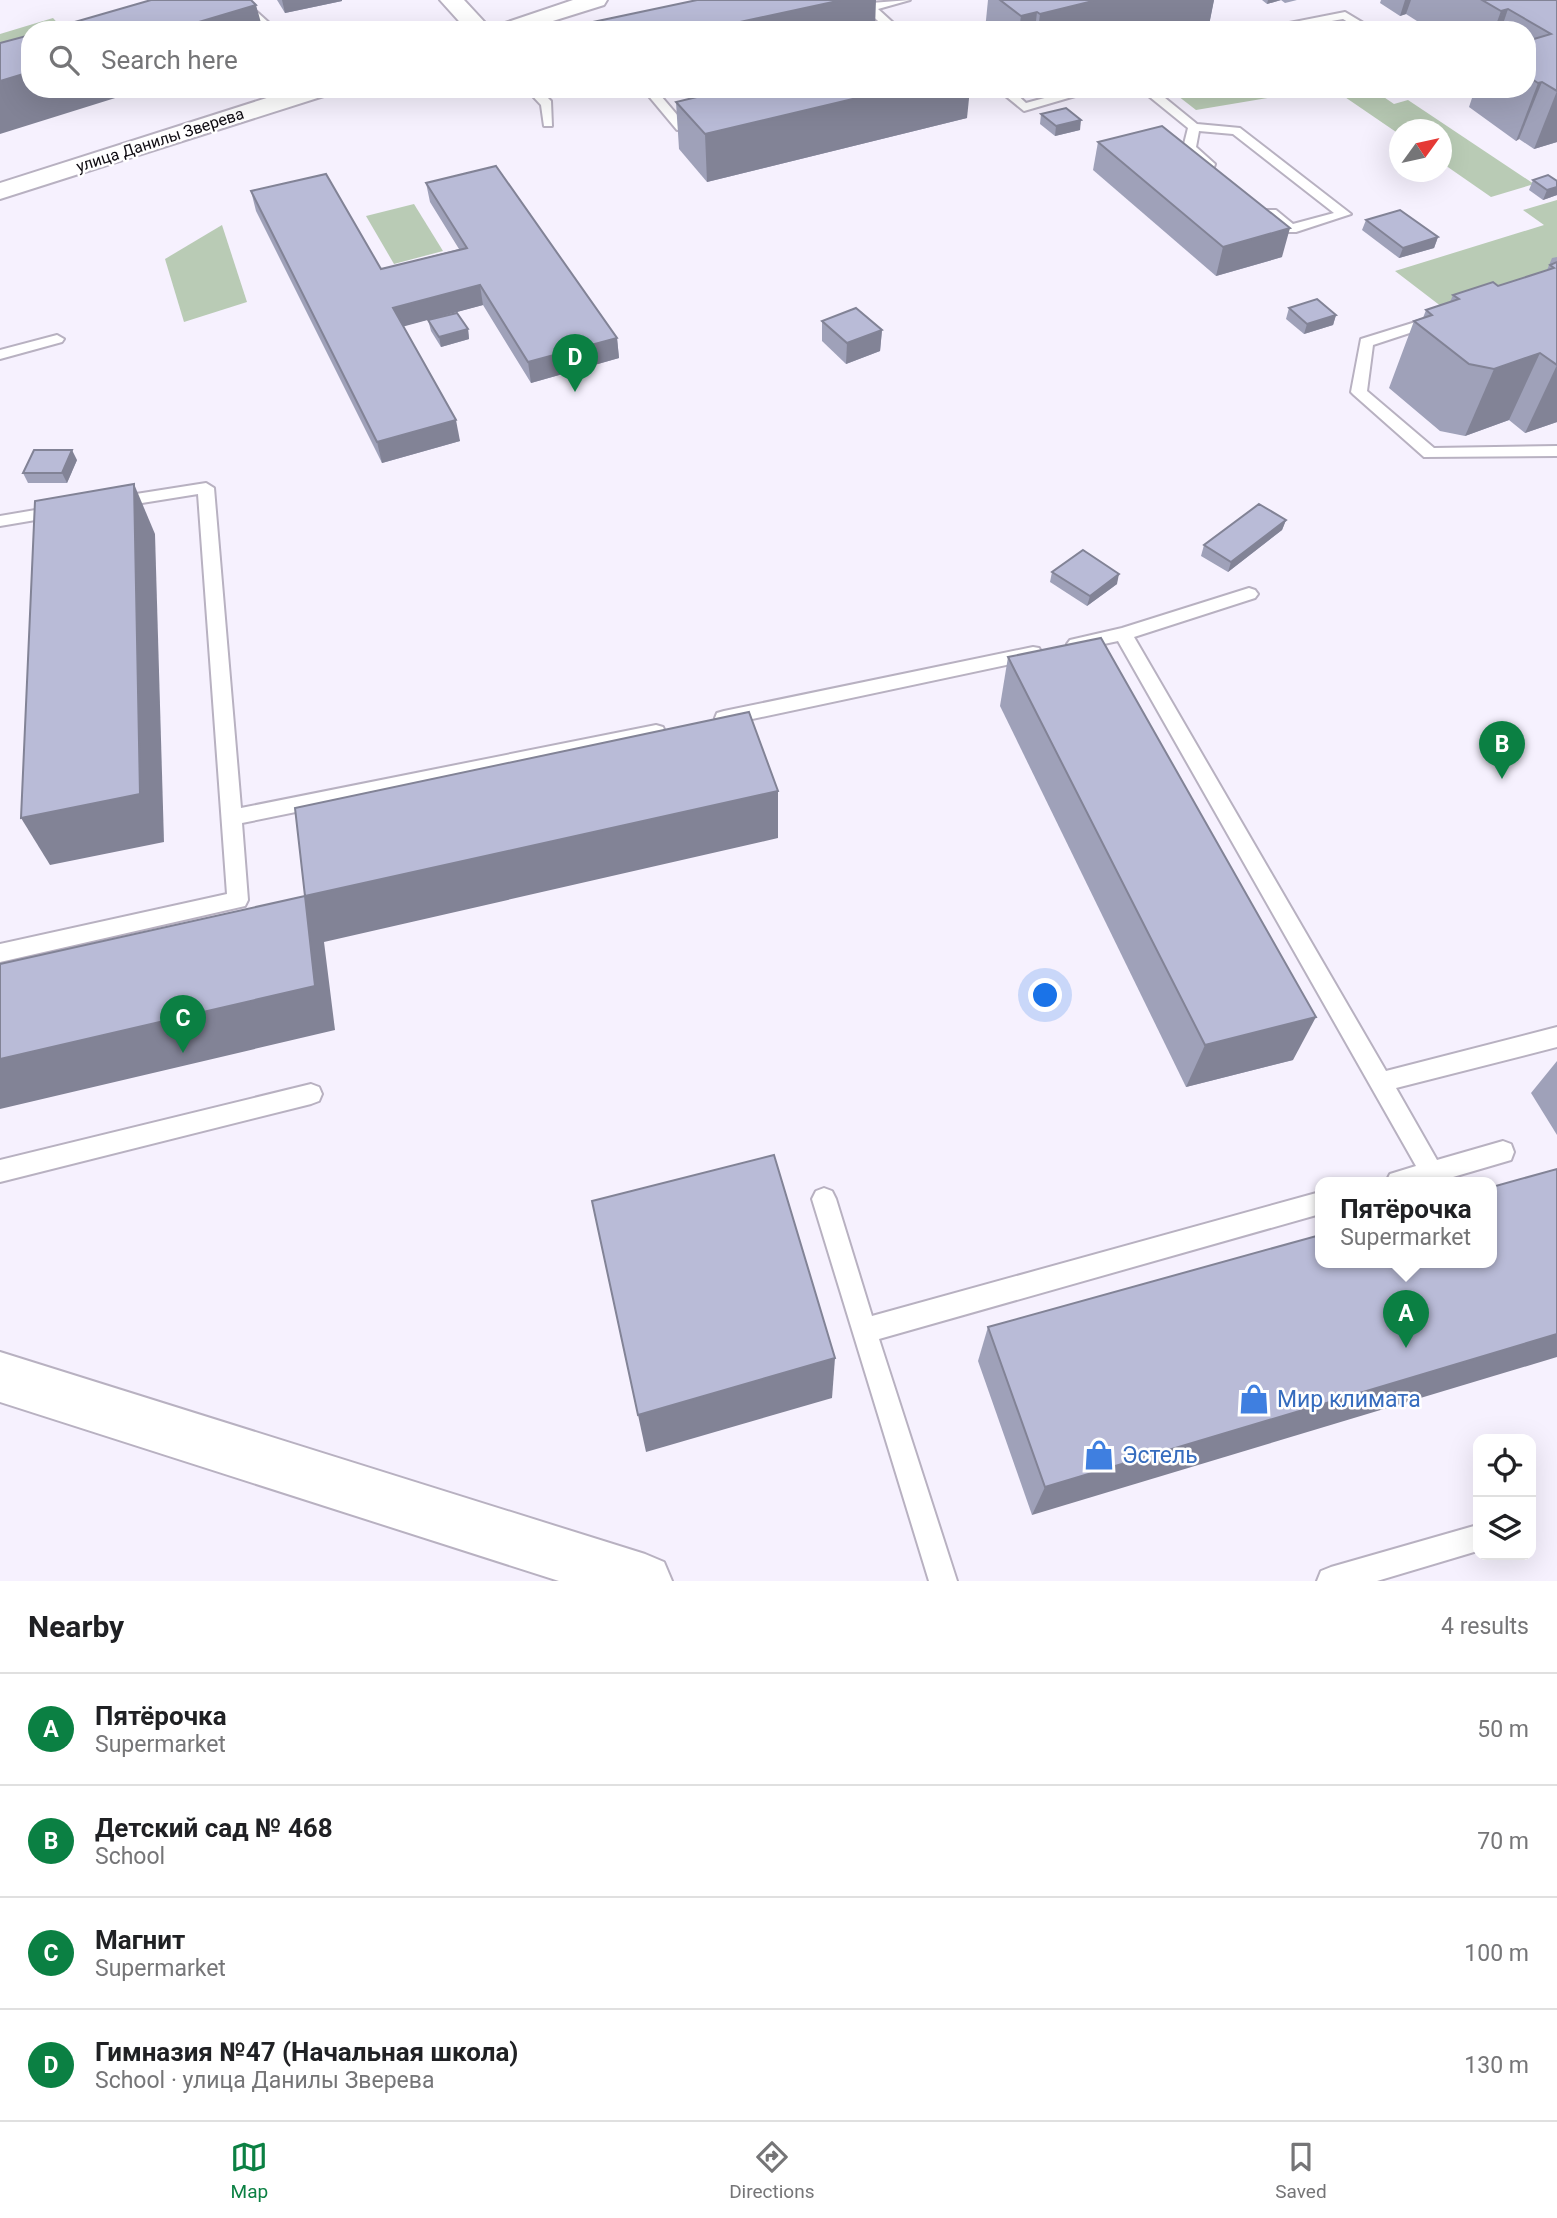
<!DOCTYPE html>
<html lang="en">
<head>
<meta charset="utf-8">
<style>
  body { margin:0; font-family:Roboto,sans-serif; background:#f6f6f6; color:#202124 }
  .controls { position:absolute; right:21px; bottom:21px; display:grid; overflow:hidden; border-radius:14px; box-shadow:0 7px 28px #0002 }
  .controls button { width:63px; height:63px; display:grid; place-items:center; padding:0; border:0; border-bottom:2px solid #e0e0e0; background:#fff; color:#202124; font:35px sans-serif }
  .compass { position:absolute; left:1389px; top:119px; width:63px; height:63px; border-radius:50%; background:#fff; box-shadow:0 7px 28px #0002; rotate:57deg }
  .you { position:absolute; left:1046px; top:996px; width:24px; height:24px; margin:-18px; border:5px solid #fff; border-radius:50%; background:#1a73e8; box-shadow:0 0 0 10px #1a73e833 }
  .badge { display:grid; place-items:center; width:46px; height:46px; border-radius:50%; background:#0b8043; color:#fff; font-size:23px; font-weight:700 }
  .pin { position:absolute; translate:-50% -58px; filter:drop-shadow(0 2px 4px #0008) }
  .pin::after { content:''; position:absolute; top:37px; width:24px; height:21px; background:inherit; clip-path:polygon(0 0,100% 0,50% 100%) }
  .popup { position:absolute; left:1315px; top:1177px; width:182px; height:91px; box-sizing:border-box; display:grid; place-content:center; border-radius:14px; background:#fff; filter:drop-shadow(0 2px 5px #0005); font-size:23px; white-space:nowrap; color:#757577 }
  .popup b { font-size:26px; color:#202124 }
  .popup::after { content:''; position:absolute; left:50%; top:100%; margin-left:-14px; border:14px solid transparent; border-top-color:#fff }
  .list { margin:0; padding:0; list-style:none }
  h2 { display:flex; justify-content:space-between; align-items:center; height:91px; margin:0; padding:0 28px; font-size:30px }
  h2 small { font-size:23px; font-weight:400; color:#757577 }
  .list li { display:grid; grid-template-columns:46px 1fr auto; gap:21px; align-items:center; box-sizing:border-box; height:112px; padding:0 28px; border-top:2px solid #e0e0e0 }
  .list b { display:block; font-size:26px; white-space:nowrap }
  .list p { margin:0; font-size:23px; white-space:nowrap; color:#757577 }
  .list em { font-size:23px; font-style:normal; color:#757577 }
  .icon { flex:none; width:38px; height:38px; fill:none; stroke:currentColor; stroke-width:2; stroke-linecap:round; stroke-linejoin:round }
  .map { position:relative; flex:none; width:1557px; height:1581px; overflow:hidden }
  .search { position:absolute; background:#fff; box-shadow:0 7px 28px #0002; left:21px; right:21px; top:21px; height:77px; display:flex; align-items:center; gap:18px; box-sizing:border-box; padding:0 24px; border-radius:28px; color:#757577; font-size:26px }
  .sheet { height:539px; background:#fff }
  nav { display:flex; justify-content:space-around; align-items:center; box-sizing:border-box; height:98px; border-top:2px solid #e0e0e0; background:#fff; font-size:19px; color:#757577 }
  nav a { display:grid; justify-items:center; gap:4px }
  nav .on { color:#0b8043 }
  .map>svg:first-child { display:block }
  .green { fill:#b9cbb5 }
  .lines { fill:none; stroke-linecap:round; stroke-linejoin:round }
  .lane-casing { stroke:#b8b1c1; stroke-width:4 }
  .street-casing { stroke:#b8b1c1; stroke-width:4 }
  .secondary-casing { stroke:#b8b1c1; stroke-width:4 }
  .lane { fill:#fff; fill-rule:evenodd }
  .street { fill:#fff; fill-rule:evenodd }
  .secondary { fill:#fff; fill-rule:evenodd }
  .wall { fill:#9fa1b9 }
  .shaded-wall { fill:#828396 }
  .building { fill:#b9bbd7; stroke:#828396; stroke-width:2 }
  .labels { text-anchor:middle; dominant-baseline:central; stroke-width:5; stroke-linejoin:round; paint-order:stroke }
  .far-street-label { font-size:16px; fill:#0e0b11; stroke:#fff }
  .near-shop-label { font-size:23px; fill:#366cbe; stroke:#fff; text-anchor:start }
</style>
</head>
<body>
<div class="map">
<svg width="1557" height="1581" viewBox="0 0 1557 1581">
  <rect width="100%" height="100%" fill="#f6f1fe"/>
  <g class="green">
    <path d="M53 18 64 30H30V63L0 72V34Z"/>
    <path d="M1169 89H1322L1196 110Z"/>
    <path d="M1351 89H1372L1394 104 1408 100 1534 184 1491 197 1442 163V130H1400L1399 134 1339 93Z"/>
    <path d="M1557 200V278L1442 307 1395 271 1544 225 1523 210Z"/>
    <path d="M414 204 443 251 394 264 366 216Z"/>
    <path d="M222 225 247 302 184 322 165 259Z"/>
  </g>
  <g class="lines">
    <g class="lane-casing">
      <g id="lane">
        <path d="M855 0H868L871 3 910 0 878 9 901 30H888Z"/>
        <path d="M253 11 257 12 277 30H264L247 14Z"/>
        <path d="M1345 12 1375 30H1361L1343 19 1280 30H1253Z"/>
        <path d="M526 89H539L551 101 552 126H544L541 105Z"/>
        <path d="M657 89H678L661 96 684 123 704 120V126L677 130 647 94Z"/>
        <path d="M997 89H1011L1026 103 1078 89H1099L1024 111Z"/>
        <path d="M1140 89H1154L1197 124 1240 128 1351 214 1296 232H1286L1266 216V210H1276L1293 224 1334 213 1233 134 1199 131 1196 147 1215 164 1214 167H1204L1183 148 1188 128Z"/>
        <path d="M1435 316 1440 317 1442 320 1440 323 1373 345 1367 391 1434 448 1557 446V456L1424 457 1354 395 1351 392 1361 339Z"/>
        <path d="M57 335 64 339 62 342 0 359V350Z"/>
        <path d="M206 483 214 488 241 808 656 725 663 727 665 732 663 737 656 739 242 823 248 900 245 906 0 962V944L227 894 198 494 117 507 109 502 117 497Z"/>
        <path d="M59 506 65 507 67 511 65 515 0 526V516Z"/>
        <path d="M1249 588 1255 590 1258 594 1255 598 1134 637 1386 1071 1557 1027V1047L1396 1088 1437 1160 1503 1141 1511 1144 1514 1152 1511 1160 1436 1182H1386L1390 1174 1416 1166 1118 641 1076 650 1070 648 1067 644 1070 640 1122 628Z"/>
        <path d="M1033 647 1039 648 1042 653 1039 658 724 725 717 723 715 718 717 713 724 711Z"/>
        <path d="M311 1084 319 1087 322 1094 319 1101 311 1104 0 1182V1160Z"/>
        <path d="M824 1188 832 1191 836 1199 872 1316 1320 1192V1214L879 1339 957 1581H929L812 1199 816 1191Z"/>
        <path d="M1474 1526 1478 1527V1551L1474 1552 1377 1581H1317L1321 1571 1331 1567Z"/>
      </g>
    </g>
    <g class="street-casing">
      <path id="street" d="M0 1352 645 1554 664 1562 672 1581H559L0 1402Z"/>
    </g>
    <g class="secondary-casing">
      <g id="secondary">
        <path d="M440 0H464L490 28 573 0H607L604 5 524 30H467Z"/>
        <path d="M295 89H333L330 94 0 199V183Z"/>
      </g>
    </g>
    <use href="#lane" class="lane"/>
    <use href="#street" class="street"/>
    <use href="#secondary" class="secondary"/>
  </g>
  <g class="wall">
    <path d="M277 0H342V1L285 13Z"/>
    <path d="M988 0H1214L1208 30H985Z"/>
    <path d="M1262 0H1297L1285 3 1281 0 1267 4Z"/>
    <path d="M1381 0H1557V142L1534 149 1519 139 1516 141 1469 107 1475 89H1527V30H1431L1406 14 1400 16 1380 3Z"/>
    <path d="M676 102 967 118 707 182 679 149Z"/>
    <path d="M1041 114 1080 130 1055 136 1040 124Z"/>
    <path d="M1098 142 1282 257 1216 276 1093 170Z"/>
    <path d="M1533 180 1557 181V195L1543 200 1529 190Z"/>
    <path d="M426 183 617 338 619 358 531 383 483 305 403 326 460 441 382 463 256 211 251 191 381 269 459 249 430 202Z"/>
    <path d="M1366 220 1438 237 1434 248 1399 258 1362 230Z"/>
    <path d="M1557 257V422L1525 433 1509 420 1465 436 1440 431 1389 388 1414 321 1423 318 1426 310 1450 302 1453 295 1498 286 1547 270 1552 258Z"/>
    <path d="M1289 308 1336 315 1333 325 1304 334 1286 319Z"/>
    <path d="M428 320 468 329 469 339 441 347 431 331Z"/>
    <path d="M822 321 882 330 880 351 846 364 822 341Z"/>
    <path d="M77 460 67 483H28L23 473Z"/>
    <path d="M1286 520 1282 530 1228 572 1201 556 1204 545Z"/>
    <path d="M1052 572 1117 584 1087 606 1050 582Z"/>
    <path d="M1008 657 1293 1060 1186 1087 1000 706Z"/>
    <path d="M1557 1061V1135L1531 1093Z"/>
    <path d="M1320 1235 1032 1515 978 1361 988 1327Z"/>
  </g>
  <g class="shaded-wall">
    <path d="M282 0H342V1L285 13Z"/>
    <path d="M842 0H876L875 27 862 30H703Z"/>
    <path d="M1097 0H1214L1208 30H1038L1040 14Z"/>
    <path d="M1268 0H1281L1267 4Z"/>
    <path d="M1405 0H1411L1406 14 1400 16Z"/>
    <path d="M256 5 263 30H172Z"/>
    <path d="M1508 9 1501 30H1494L1501 11Z"/>
    <path d="M1037 12 1035 30H1019L1021 16Z"/>
    <path d="M30 72V89H144L0 134V81Z"/>
    <path d="M1542 82 1519 139 1516 141 1538 83Z"/>
    <path d="M895 89H970L967 118 707 182 705 134Z"/>
    <path d="M1557 91V142L1534 149Z"/>
    <path d="M1081 120 1080 130 1055 136 1056 126Z"/>
    <path d="M1557 187V195L1543 200 1547 190Z"/>
    <path d="M1290 228 1282 257 1216 276 1223 247Z"/>
    <path d="M1438 237 1434 248 1399 258 1403 248Z"/>
    <path d="M480 285 483 305 398 328 393 308Z"/>
    <path d="M1336 315 1333 325 1304 334 1307 324Z"/>
    <path d="M468 329 469 339 441 347 439 337Z"/>
    <path d="M882 330 880 351 846 364 847 343Z"/>
    <path d="M617 338 619 358 531 383 528 362Z"/>
    <path d="M1540 353 1509 420 1465 436 1494 369Z"/>
    <path d="M1557 365V422L1525 433Z"/>
    <path d="M456 420 460 441 382 463 377 442Z"/>
    <path d="M72 450 77 460 67 483 62 473Z"/>
    <path d="M134 484 155 534 164 842 50 865 21 818Z"/>
    <path d="M1286 520 1282 530 1228 572 1231 562Z"/>
    <path d="M1119 574 1117 584 1087 606 1090 596Z"/>
    <path d="M778 791V838L324 942 335 1030 0 1109V1059L305 896Z"/>
    <path d="M1316 1017 1293 1060 1186 1087 1205 1045Z"/>
    <path d="M1557 1334V1357L1032 1515 1045 1487Z"/>
    <path d="M835 1358 832 1398 646 1452 638 1415Z"/>
  </g>
  <g class="building">
    <path d="M151 0H251L256 5 172 30H47Z"/>
    <path d="M697 0H842L703 30H583L579 25Z"/>
    <path d="M1000 0H1097L1040 14 1037 12 1021 16Z"/>
    <path d="M1482 0H1557V91L1542 82 1538 83 1527 76V41L1551 34 1508 9 1501 11Z"/>
    <path d="M30 35V72L0 81V43Z"/>
    <path d="M730 89H895L705 134 676 102Z"/>
    <path d="M1066 108 1081 120 1056 126 1041 114Z"/>
    <path d="M1162 126 1290 228 1223 247 1098 142Z"/>
    <path d="M496 166 617 338 528 362 480 285 393 308 456 420 377 442 251 191 326 174 381 269 467 248 426 183Z"/>
    <path d="M1548 175 1557 181V187L1547 190 1533 180Z"/>
    <path d="M1400 210 1438 237 1403 248 1366 220Z"/>
    <path d="M1557 262V365L1540 353 1494 369 1469 364 1414 321 1432 315 1426 310 1459 299 1453 295 1493 282 1498 286 1554 268 1550 265Z"/>
    <path d="M1317 299 1336 315 1307 324 1289 308Z"/>
    <path d="M856 308 882 330 847 343 822 321Z"/>
    <path d="M457 313 468 329 439 337 428 320Z"/>
    <path d="M34 450H72L62 473H23Z"/>
    <path d="M134 484 140 794 21 818 35 501Z"/>
    <path d="M1259 504 1286 520 1231 562 1204 545Z"/>
    <path d="M1083 550 1119 574 1090 596 1052 572Z"/>
    <path d="M1101 638 1316 1017 1205 1045 1008 657Z"/>
    <path d="M749 712 778 791 305 896 295 808Z"/>
    <path d="M305 896 315 986 0 1059V964Z"/>
    <path d="M774 1155 835 1358 638 1415 592 1201Z"/>
    <path d="M1557 1169V1334L1045 1487 988 1327 1320 1235V1262H1492V1187Z"/>
  </g>
  <defs>
    <g id="shop-bare" transform="scale(2.415)"><path d="M-5-2.5h2.3a2.7 3.5 0 0 1 5.4 0H5L5.5 6h-11ZM-1.5-2.5h3a1.5 2.3 0 0 0-3 0Z" fill="#3f7fe0" stroke="#fff" stroke-width="2.5" paint-order="stroke"/></g>
  </defs>
  <g fill-rule="evenodd">
    <use href="#shop-bare" x="1254" y="1399"/>
    <use href="#shop-bare" x="1099" y="1455"/>
  </g>
  <g class="labels">
    <g class="far-street-label">
      <text transform="translate(160 140) rotate(-18)">улица Данилы Зверева</text>
    </g>
    <g class="near-shop-label">
      <text x="1277" y="1399">Мир климата</text>
      <text x="1122" y="1455">Эстель</text>
    </g>
  </g>
</svg>
<div class="controls">
<button><svg class="icon" aria-label="locate" viewBox="0 0 24 24"><circle cx="12" cy="12" r="6"/><path d="M12 2v4M12 18v4M2 12h4M18 12h4"/></svg></button>
<button><svg class="icon" aria-label="layers" viewBox="0 0 24 24"><path d="M12 4l9 5-9 5-9-5zM3 14l9 5 9-5"/></svg></button>
</div>
<svg class="compass" viewBox="-18 -18 36 36"><path d="M0-13l5 13h-10z" fill="#e53935"/><path d="M0 13l5-13h-10z" fill="#757577"/></svg>
<div class="you"></div>
<div class="pin badge" style="left:1406px;top:1348px">A</div>
<div class="popup"><b>Пятёрочка</b>Supermarket</div>
<div class="pin badge" style="left:1502px;top:779px">B</div>
<div class="pin badge" style="left:183px;top:1053px">C</div>
<div class="pin badge" style="left:575px;top:392px">D</div>
<div class="search"><svg class="icon" aria-label="search" viewBox="0 0 24 24"><circle cx="10" cy="10" r="6"/><path d="M15 15l6 6"/></svg>Search here</div>
</div>
<section class="sheet">
<h2>Nearby<small>4 results</small></h2>
<ul class="list">
<li><span class="badge">A</span><div><b>Пятёрочка</b><p>Supermarket</p></div><em>50 m</em></li>
<li><span class="badge">B</span><div><b>Детский сад № 468</b><p>School</p></div><em>70 m</em></li>
<li><span class="badge">C</span><div><b>Магнит</b><p>Supermarket</p></div><em>100 m</em></li>
<li><span class="badge">D</span><div><b>Гимназия №47 (Начальная школа)</b><p>School · улица Данилы Зверева</p></div><em>130 m</em></li>
</ul>
</section>
<nav>
<a class="on"><svg class="icon" aria-label="map" viewBox="0 0 24 24"><path d="M3 6l6-2 6 2 6-2v14l-6 2-6-2-6 2zM9 4v14M15 6v14"/></svg>Map</a>
<a><svg class="icon" aria-label="directions" viewBox="0 0 24 24"><path d="M12 3l9 9-9 9-9-9zM9 14v-3h6M13 9l2 2-2 2"/></svg>Directions</a>
<a><svg class="icon" aria-label="saved" viewBox="0 0 24 24"><path d="M7 4h10v16l-5-4-5 4z"/></svg>Saved</a>
</nav>
</body>
</html>
